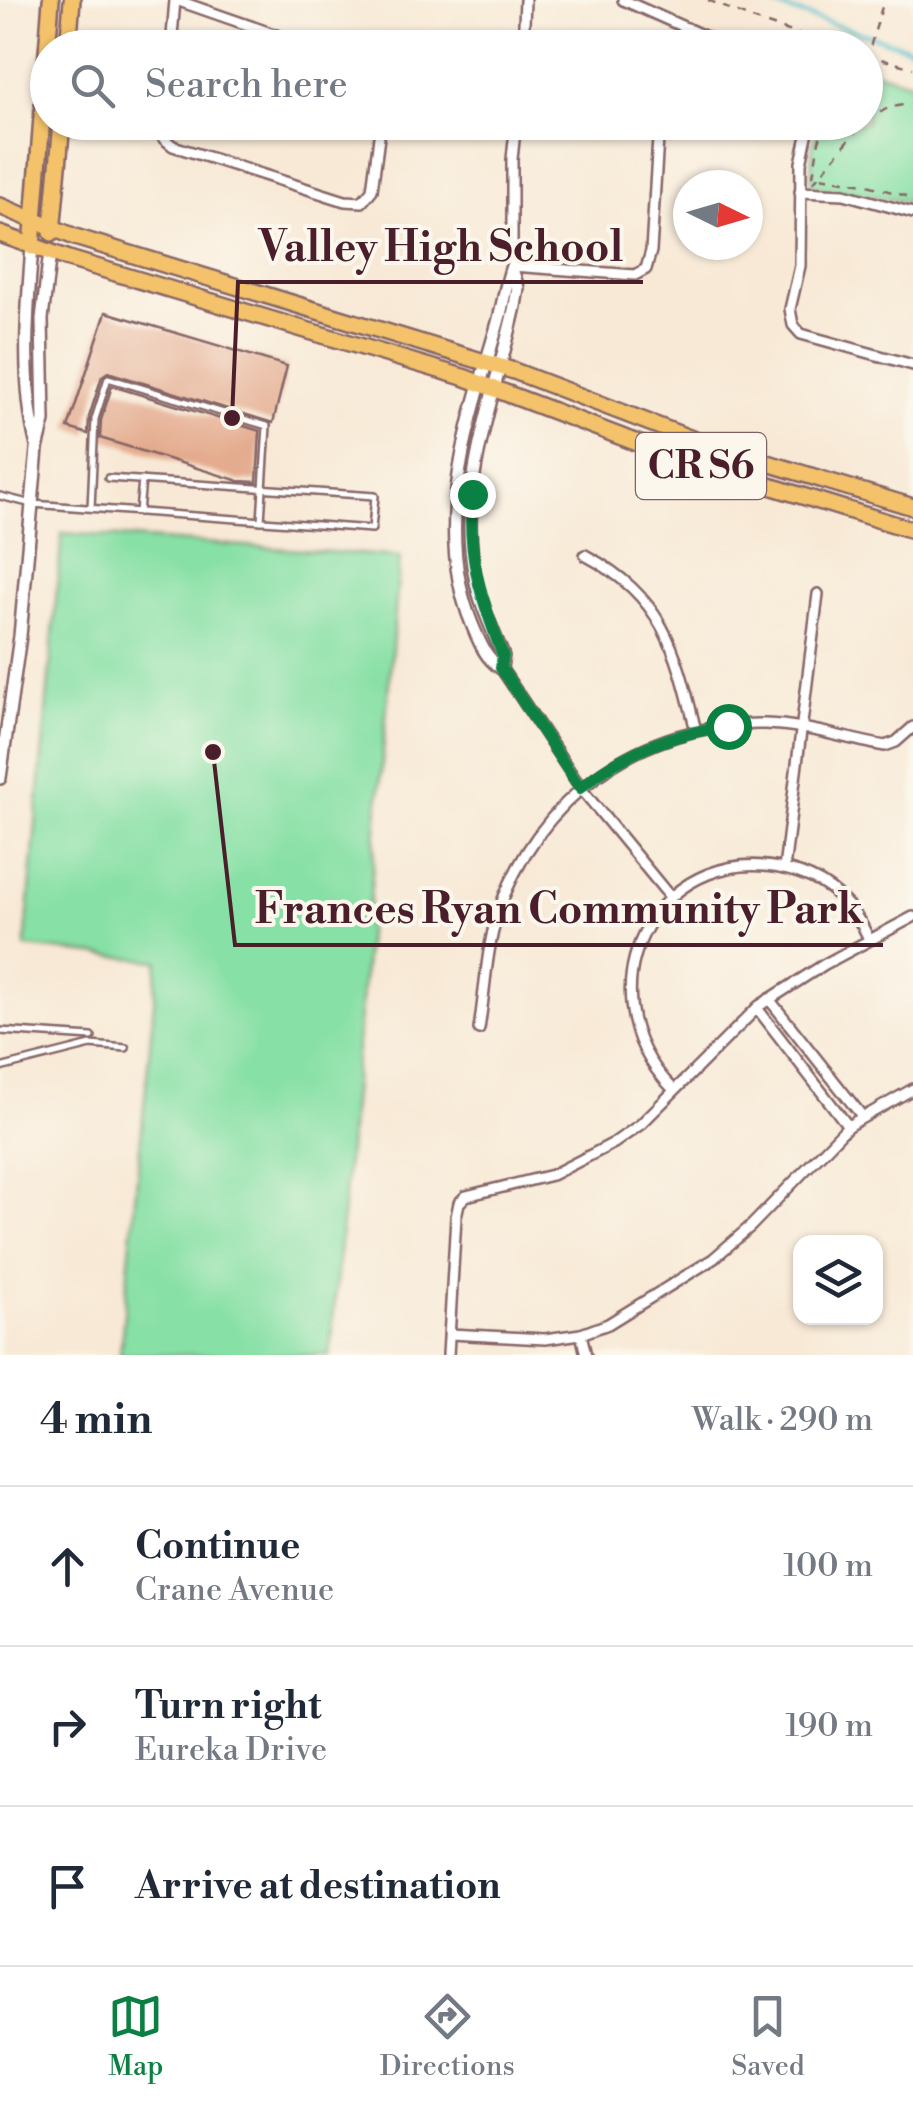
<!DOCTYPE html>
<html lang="en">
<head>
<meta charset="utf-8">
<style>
  body { margin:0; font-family:"Libre Bodoni",serif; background:#f2f2f3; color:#1f2937 }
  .controls { position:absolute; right:30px; bottom:30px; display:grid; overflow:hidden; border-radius:20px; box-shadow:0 2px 8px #0004 }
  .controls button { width:90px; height:90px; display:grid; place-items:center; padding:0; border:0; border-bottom:2px solid #e0e1e3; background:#fff; color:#1f2937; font:50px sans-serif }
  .compass { position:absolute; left:673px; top:170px; width:90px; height:90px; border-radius:50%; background:#fff; box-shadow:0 2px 8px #0004; rotate:95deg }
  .stop { position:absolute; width:30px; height:30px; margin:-22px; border:8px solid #0b8043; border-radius:50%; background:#fff }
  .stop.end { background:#0b8043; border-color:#fff; box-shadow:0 2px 10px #0008 }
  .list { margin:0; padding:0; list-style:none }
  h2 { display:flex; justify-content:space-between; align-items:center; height:130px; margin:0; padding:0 40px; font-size:42px }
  h2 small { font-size:32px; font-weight:400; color:#747a83 }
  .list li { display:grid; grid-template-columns:65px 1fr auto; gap:30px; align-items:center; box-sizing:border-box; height:160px; padding:0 40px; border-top:2px solid #e0e1e3 }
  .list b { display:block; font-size:38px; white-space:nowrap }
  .list p { margin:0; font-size:32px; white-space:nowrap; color:#747a83 }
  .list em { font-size:32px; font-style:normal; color:#747a83 }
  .icon { flex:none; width:55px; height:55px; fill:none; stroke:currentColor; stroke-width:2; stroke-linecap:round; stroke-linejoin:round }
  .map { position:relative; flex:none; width:913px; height:1355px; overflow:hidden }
  .search { position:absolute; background:#fff; box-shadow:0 2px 8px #0004; left:30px; right:30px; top:30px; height:110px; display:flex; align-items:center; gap:25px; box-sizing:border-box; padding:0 35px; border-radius:55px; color:#747a83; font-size:38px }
  .sheet { height:610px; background:#fff }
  nav { display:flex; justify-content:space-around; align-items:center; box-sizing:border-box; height:140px; border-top:2px solid #e0e1e3; background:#fff; font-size:28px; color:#747a83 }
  nav a { display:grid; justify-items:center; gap:5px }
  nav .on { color:#0b8043 }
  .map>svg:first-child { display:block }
  .green { fill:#87e0a5; stroke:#688068; stroke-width:2.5 }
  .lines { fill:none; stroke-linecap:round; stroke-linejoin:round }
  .stream { stroke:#54c1cd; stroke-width:4 }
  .building { fill:#e4ab8e }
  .service-casing { stroke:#876667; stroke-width:10 }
  .minor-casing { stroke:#876667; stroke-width:14 }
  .tertiary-casing { stroke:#876667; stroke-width:16 }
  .primary-casing { stroke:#876667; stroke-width:20 }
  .path { stroke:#876667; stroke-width:2.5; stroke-dasharray:8 8; stroke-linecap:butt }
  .service { stroke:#fff; stroke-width:5 }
  .minor { stroke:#fff; stroke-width:9 }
  .tertiary { stroke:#fff; stroke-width:11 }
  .primary { stroke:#f3c26a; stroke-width:15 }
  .route { stroke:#0b8043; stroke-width:12 }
  .labels { text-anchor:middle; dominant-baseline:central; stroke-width:8; stroke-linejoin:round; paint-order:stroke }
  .shield { fill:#fbf7ec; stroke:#7f6065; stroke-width:2.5 }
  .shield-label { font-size:38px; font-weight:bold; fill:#4a1f2b }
  .leader { fill:none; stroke:#4a1f2b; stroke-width:4 }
  .callout-dot { fill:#4a1f2b; stroke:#fbf7ec; stroke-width:4 }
  .callout-label { font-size:42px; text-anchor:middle; font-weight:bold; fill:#4a1f2b; stroke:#fbf7ec; stroke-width:8; stroke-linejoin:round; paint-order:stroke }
</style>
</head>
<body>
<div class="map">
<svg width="913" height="1355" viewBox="0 0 913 1355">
  <rect width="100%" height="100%" fill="#fbf7ec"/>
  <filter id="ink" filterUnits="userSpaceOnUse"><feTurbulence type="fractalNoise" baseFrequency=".01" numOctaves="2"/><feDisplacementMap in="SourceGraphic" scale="20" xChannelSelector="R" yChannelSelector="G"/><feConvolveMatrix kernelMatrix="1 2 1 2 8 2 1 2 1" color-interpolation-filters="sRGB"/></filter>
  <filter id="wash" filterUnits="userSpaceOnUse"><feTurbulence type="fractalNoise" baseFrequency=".0048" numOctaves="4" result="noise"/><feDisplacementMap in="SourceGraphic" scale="40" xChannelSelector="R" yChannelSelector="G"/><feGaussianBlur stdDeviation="2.25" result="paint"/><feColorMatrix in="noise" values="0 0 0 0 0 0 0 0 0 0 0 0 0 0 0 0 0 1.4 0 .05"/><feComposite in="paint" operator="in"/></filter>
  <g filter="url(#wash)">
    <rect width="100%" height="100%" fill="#f8e9d6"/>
    <g class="green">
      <path d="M866 69 913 83V203L811 186 812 147 821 123 866 122Z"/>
      <path d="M62 533 400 557 330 1355H120L158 961 25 947Z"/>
    </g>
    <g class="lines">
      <path class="stream" d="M756 0 913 49"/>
    </g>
    <g id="blocks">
      <g class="building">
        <path d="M106 312 287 366 273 423 108 372 102 376 89 417 88 434 68 428Z"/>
        <path d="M112 386 260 431 257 482 239 481 100 438 101 420Z"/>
      </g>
    </g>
  </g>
  <g filter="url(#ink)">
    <use href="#blocks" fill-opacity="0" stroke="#876667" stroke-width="2.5"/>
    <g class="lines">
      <g class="service-casing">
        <g id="service">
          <path d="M0 496 32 504 372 529 375 496 108 478"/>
          <path d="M91 508 95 419 108 378 267 426 261 521"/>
          <path d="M139 512 142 480"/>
          <path d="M0 1031 92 1037"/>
          <path d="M0 1068 91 1045 126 1048"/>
        </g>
      </g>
      <g class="minor-casing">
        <g id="minor">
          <path d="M176 0 314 48"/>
          <path d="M623 0 731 48"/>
          <path d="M171 48 175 0"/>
          <path d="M523 48 525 0"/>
          <path d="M679 48 687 28"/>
          <path d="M162 122 163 138 173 146 345 201 362 202 372 190 381 122"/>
          <path d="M516 122 512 159V266L635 275 646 269 651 251 659 122"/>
          <path d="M810 122 801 163 800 266 790 309 793 325 801 334 913 365"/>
          <path d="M800 192 844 194 913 213"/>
          <path d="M585 555C664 597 676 650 696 731"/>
          <path d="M501 668 583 791 671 898"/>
          <path d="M784 869 818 594"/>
          <path d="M769 999 862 1116"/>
          <path d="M757 1008 848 1126"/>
          <path d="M479 1029C485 992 486 952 497 916 535 799 641 721 765 724 806 725 845 739 885 746L896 742 913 727"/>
          <path d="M673 1089C573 989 663 829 799 873 832 884 855 908 869 939"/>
          <path d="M450 1334 545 1339 581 1334 608 1324 713 1259 751 1226 848 1126 913 1089"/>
          <path d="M581 1334 586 1355"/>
          <path d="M448 1355 456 1217 459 1203 466 1196 552 1175 614 1143 641 1124 759 1006 825 964 913 917"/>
        </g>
      </g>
      <g class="tertiary-casing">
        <g id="tertiary">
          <path d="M32 247C27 312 21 382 37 446"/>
          <path d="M501 668C485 658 479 641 472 624 432 527 469 422 497 326 503 306 505 286 512 266"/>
          <path d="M501 668 503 656C493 630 480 605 475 577 456 484 496 395 515 306L518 288 512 269"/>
          <path d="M0 778 20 636 37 449 44 421 42 319 50 252"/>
        </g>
      </g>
      <g class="primary-casing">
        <g id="primary">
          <path d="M68 48 72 0"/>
          <path d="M0 206 75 237 514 371 705 444 913 507"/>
          <path d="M52 233 62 122"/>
          <path d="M0 234 69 259 466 378 672 456 913 530"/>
          <path d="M32 247 51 0"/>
        </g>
      </g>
      <g class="path">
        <path d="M708 0 752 19 841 48"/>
        <path d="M866 55 913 68"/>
        <path d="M866 61 884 0"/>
        <path d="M866 103 875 112"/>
        <path d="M866 120 888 108 913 103"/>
        <path d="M826 122 819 141 813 176 864 184 913 198"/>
        <path d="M813 183 864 122"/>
      </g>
      <use href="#service" class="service"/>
      <use href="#minor" class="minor"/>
      <use href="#tertiary" class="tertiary"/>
      <use href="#primary" class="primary"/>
    </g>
  </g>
  <g class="lines" filter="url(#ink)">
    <path class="route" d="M472 494C467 559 481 597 503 656L501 668 580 788C623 752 673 733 728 726"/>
  </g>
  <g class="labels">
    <rect class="shield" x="636" y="433" width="130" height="66" rx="8"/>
    <g class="shield-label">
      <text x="701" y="466">CR S6</text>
    </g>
  </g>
  <path class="leader" d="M232 418L238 282H643M213 752L235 945H883"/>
  <g class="callout-dot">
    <circle cx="232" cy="418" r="10"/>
    <circle cx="213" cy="752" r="10"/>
  </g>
  <g class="callout-label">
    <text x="441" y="261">Valley High School</text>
    <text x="559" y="923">Frances Ryan Community Park</text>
  </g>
</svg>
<div class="controls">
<button><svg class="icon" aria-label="layers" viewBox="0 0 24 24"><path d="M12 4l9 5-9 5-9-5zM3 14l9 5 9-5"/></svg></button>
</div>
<svg class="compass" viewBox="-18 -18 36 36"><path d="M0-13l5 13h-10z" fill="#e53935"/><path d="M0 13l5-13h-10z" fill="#747a83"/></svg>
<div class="stop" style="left:728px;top:726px"></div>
<div class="stop end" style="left:472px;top:494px"></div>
<div class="search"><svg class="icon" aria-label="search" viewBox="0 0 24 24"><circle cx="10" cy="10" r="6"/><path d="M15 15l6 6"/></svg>Search here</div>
</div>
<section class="sheet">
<h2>4 min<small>Walk · 290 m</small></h2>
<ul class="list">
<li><svg class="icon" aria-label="ahead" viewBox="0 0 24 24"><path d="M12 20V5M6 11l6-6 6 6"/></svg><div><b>Continue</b><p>Crane Avenue</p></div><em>100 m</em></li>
<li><svg class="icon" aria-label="right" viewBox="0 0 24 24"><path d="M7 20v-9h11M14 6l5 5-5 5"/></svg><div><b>Turn right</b><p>Eureka Drive</p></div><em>190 m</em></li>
<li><svg class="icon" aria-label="arrive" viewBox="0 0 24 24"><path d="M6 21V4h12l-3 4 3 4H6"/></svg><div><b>Arrive at destination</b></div></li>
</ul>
</section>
<nav>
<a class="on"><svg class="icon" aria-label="map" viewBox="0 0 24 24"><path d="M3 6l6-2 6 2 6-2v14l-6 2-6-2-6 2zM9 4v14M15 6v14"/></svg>Map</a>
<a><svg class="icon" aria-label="directions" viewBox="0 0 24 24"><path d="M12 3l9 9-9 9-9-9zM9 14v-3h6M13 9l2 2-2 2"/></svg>Directions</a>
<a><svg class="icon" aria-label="saved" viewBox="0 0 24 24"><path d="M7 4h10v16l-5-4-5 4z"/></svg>Saved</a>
</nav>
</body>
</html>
